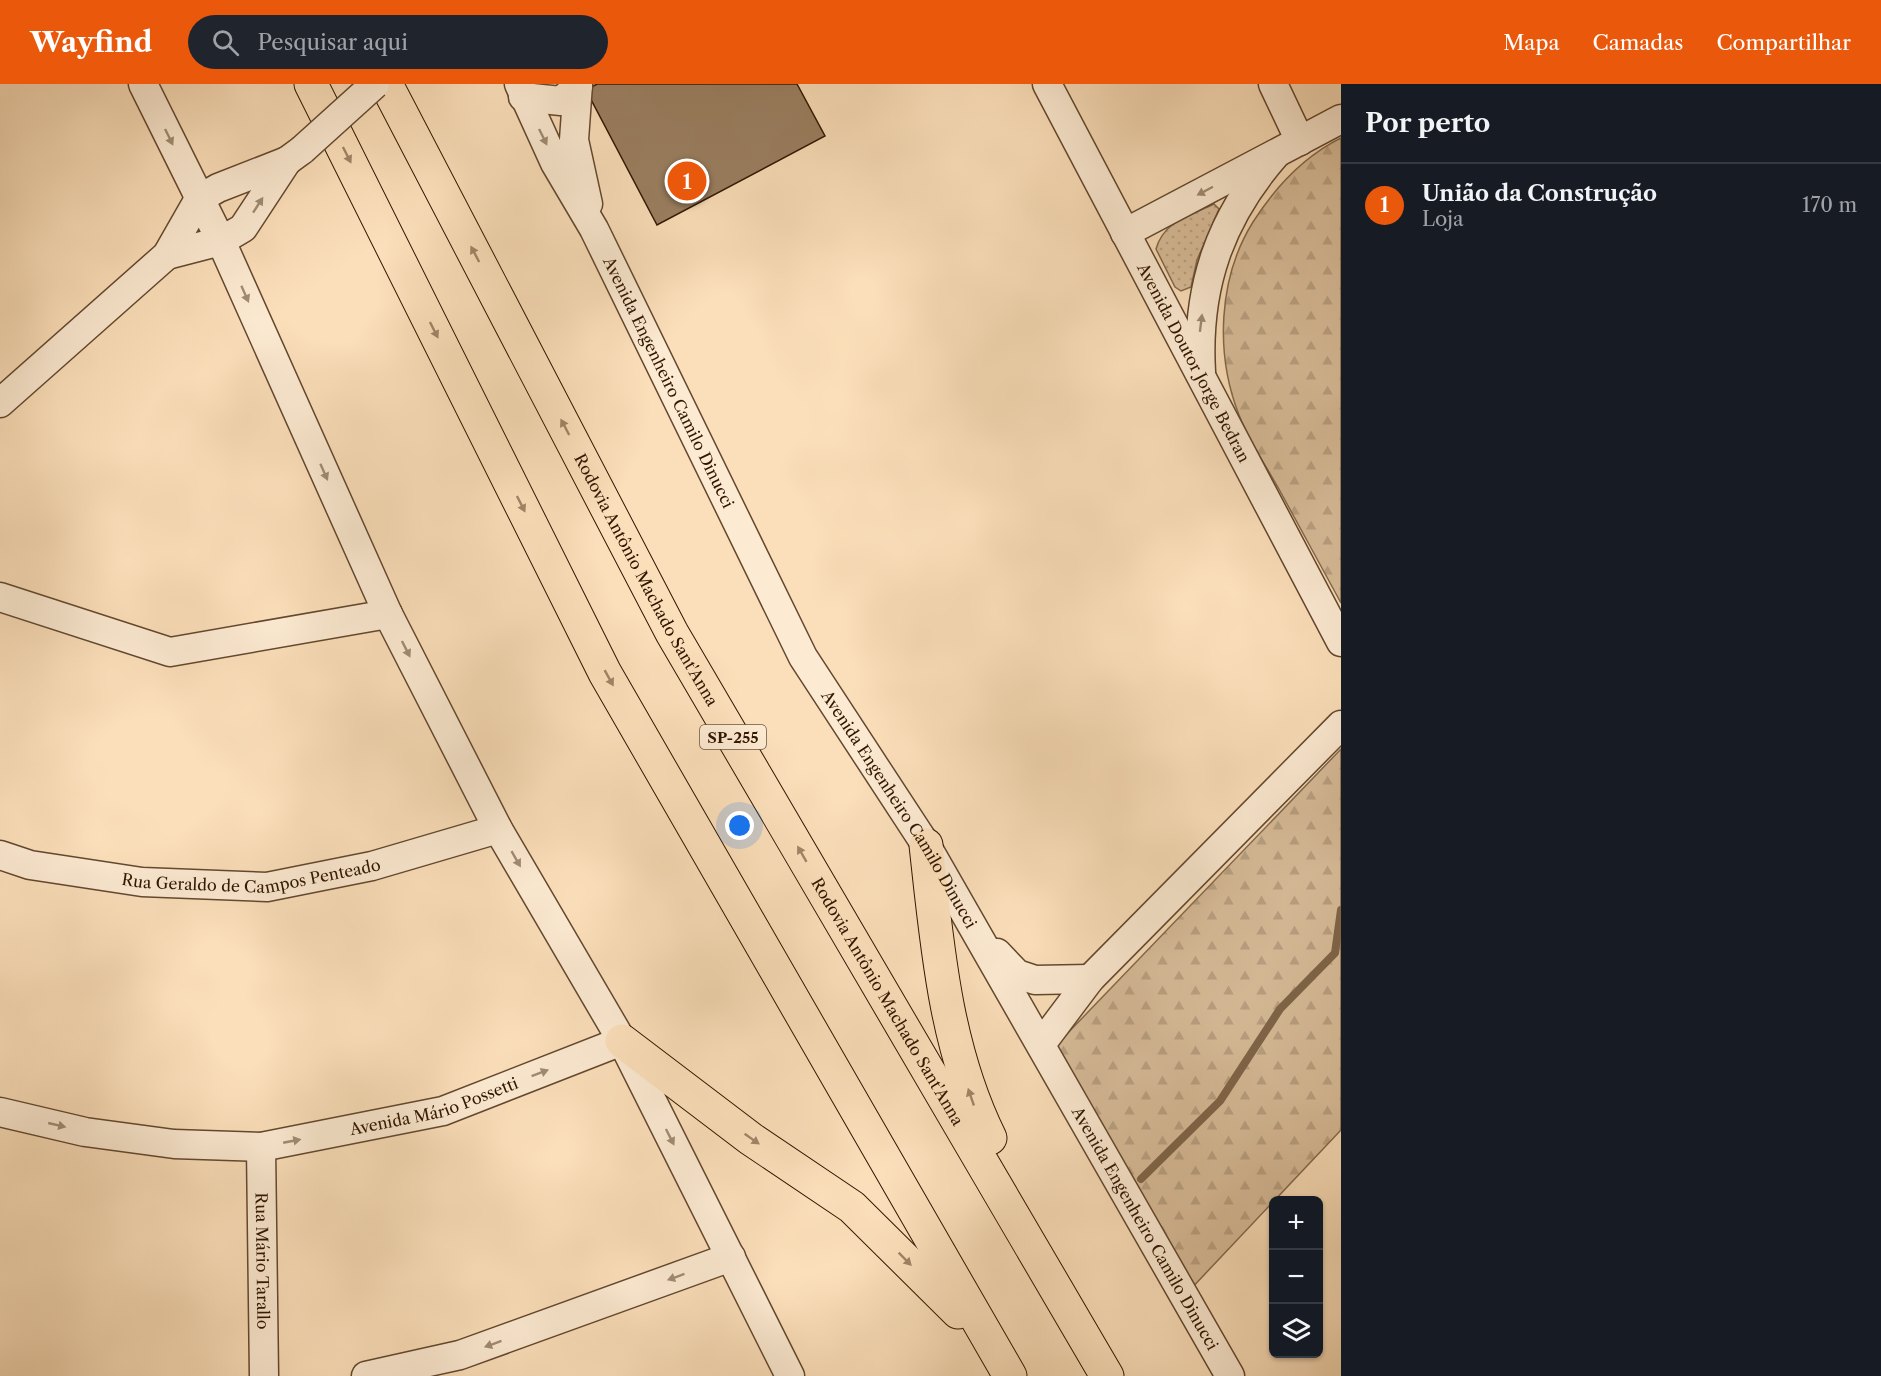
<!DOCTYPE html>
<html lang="pt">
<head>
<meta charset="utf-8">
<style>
  body { margin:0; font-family:"Libre Caslon Text",serif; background:#20242c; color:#f1f3f6 }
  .controls { position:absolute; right:18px; bottom:18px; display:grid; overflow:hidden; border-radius:9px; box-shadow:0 2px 4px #0004 }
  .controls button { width:54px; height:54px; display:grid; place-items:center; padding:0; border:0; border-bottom:2px solid #363941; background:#171b24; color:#f1f3f6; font:30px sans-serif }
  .you { position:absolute; left:740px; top:742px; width:21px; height:21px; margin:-15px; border:4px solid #fff; border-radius:50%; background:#1a73e8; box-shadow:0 0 0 9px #1a73e833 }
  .badge { display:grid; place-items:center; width:39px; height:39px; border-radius:50%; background:#ea580c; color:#fff; font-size:20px; font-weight:700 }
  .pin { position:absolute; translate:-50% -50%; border:3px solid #fff; box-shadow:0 2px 6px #0006 }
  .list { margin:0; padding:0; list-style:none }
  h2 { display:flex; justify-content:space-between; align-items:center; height:78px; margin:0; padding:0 24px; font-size:26px }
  h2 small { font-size:20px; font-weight:400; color:#9ea1a6 }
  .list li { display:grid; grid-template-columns:39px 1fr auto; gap:18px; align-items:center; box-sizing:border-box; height:84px; padding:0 24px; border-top:2px solid #363941 }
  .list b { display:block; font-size:22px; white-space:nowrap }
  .list p { margin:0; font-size:20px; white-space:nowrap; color:#9ea1a6 }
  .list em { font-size:20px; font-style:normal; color:#9ea1a6 }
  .icon { flex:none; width:33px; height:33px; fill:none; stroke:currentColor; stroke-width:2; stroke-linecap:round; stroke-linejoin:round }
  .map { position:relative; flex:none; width:1341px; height:1292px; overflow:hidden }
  header { display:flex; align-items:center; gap:36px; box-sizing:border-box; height:84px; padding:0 30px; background:#ea580c; color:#fff }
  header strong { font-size:28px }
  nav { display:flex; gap:33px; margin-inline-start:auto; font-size:21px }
  .search { width:420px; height:54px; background:#20242c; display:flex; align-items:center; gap:15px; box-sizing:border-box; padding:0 21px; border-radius:33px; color:#9ea1a6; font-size:22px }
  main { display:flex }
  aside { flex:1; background:#171b24 }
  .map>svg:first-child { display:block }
  .grass { fill:url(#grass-dots); stroke:#846a4d; stroke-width:1.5 }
  .forest { fill:url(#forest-firs); stroke:#846a4d; stroke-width:1.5 }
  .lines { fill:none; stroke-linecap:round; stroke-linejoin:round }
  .stream { stroke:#80664a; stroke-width:8 }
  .building { fill:#9a7f61; stroke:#301600; stroke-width:1.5 }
  .minor-casing { stroke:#63482e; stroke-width:31 }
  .highway-casing { stroke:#301600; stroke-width:35 }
  .minor { stroke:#fcead2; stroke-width:28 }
  .highway { stroke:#fbdfba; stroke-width:33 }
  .minor-bridge-casing { stroke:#63482e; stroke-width:31; stroke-linecap:butt }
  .minor-bridge { stroke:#fcead2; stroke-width:28 }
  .oneway { fill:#a08b74 }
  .oneway2 { fill:#a08566 }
  .labels { text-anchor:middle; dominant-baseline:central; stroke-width:6; stroke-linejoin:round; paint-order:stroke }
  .shield { fill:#fcead2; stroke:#6d563f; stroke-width:1.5 }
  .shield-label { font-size:15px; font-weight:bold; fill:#301600 }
  .street-label { font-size:16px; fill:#301600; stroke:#fcead2 }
</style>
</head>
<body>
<header>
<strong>Wayfind</strong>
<div class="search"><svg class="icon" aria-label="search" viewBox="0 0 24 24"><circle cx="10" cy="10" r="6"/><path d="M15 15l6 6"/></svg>Pesquisar aqui</div>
<nav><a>Mapa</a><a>Camadas</a><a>Compartilhar</a></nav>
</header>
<main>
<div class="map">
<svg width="1341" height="1292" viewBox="0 0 1341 1292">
  <defs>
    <pattern id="grass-dots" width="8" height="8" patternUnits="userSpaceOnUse" patternTransform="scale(1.5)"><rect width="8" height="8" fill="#d8bd9a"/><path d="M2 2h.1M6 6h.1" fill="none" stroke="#baa283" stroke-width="1.8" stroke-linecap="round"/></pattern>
    <pattern id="forest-firs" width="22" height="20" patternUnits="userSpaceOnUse" patternTransform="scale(1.5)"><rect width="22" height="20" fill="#d8bd9a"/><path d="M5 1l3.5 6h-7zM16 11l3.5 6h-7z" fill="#baa283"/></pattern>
  </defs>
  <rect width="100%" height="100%" fill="#fbdfba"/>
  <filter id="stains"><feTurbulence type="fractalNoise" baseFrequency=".00333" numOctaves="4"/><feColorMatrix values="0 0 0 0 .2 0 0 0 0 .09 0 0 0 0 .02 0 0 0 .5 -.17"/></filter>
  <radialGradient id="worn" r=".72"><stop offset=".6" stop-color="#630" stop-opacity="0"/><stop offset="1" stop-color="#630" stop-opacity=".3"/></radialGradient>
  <path class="grass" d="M1214 120 1219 125 1197 176 1191 203 1181 207 1175 203 1156 165C1164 137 1189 132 1214 120Z"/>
  <g class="forest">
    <path d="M1341 54V519C1321 482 1300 444 1280 407 1266 382 1249 357 1239 331 1215 270 1218 194 1253 138 1276 102 1303 73 1341 54Z"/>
    <path d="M1341 665V1046L1187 1209 1048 978 1063 954Z"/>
  </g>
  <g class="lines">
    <path class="stream" d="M1141 1095 1220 1017 1280 925 1335 869 1341 826"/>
  </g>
  <path class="building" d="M597 0H797L825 52 657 141 586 6Z"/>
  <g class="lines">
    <g class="minor-casing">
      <g id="minor">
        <path d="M143 0 221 157 388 530 498 745 622 957"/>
        <path id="s1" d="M519 0 555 79 594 145 803 573 926 761 1230 1292"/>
        <path d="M578 0 574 56 588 120"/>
        <path id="s2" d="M1047 0 1341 558"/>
        <path d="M1273 0 1300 57"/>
        <path d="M523 13 561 17 578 2"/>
        <path d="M1125 149 1341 35"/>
        <path d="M167 171 221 157 243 144 287 77"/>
        <path d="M1201 288C1196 203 1220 134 1276 70"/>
        <path d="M0 319 167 171 199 115 218 104 287 77 302 66"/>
        <path d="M0 513 170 568 388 530"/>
        <path id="s3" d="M0 771 30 781 142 798 267 803 372 782 498 745"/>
        <path d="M997 869 1017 890 1035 896 1090 895"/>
        <path d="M1042 959 1090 895 1341 641"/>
        <path id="s4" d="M0 1028 85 1048 174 1060 261 1063 443 1027 622 957 790 1292"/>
        <path id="s5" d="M261 1063 264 1292"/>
        <path d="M366 1292 460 1271 731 1173"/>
      </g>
    </g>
    <g class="highway-casing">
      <g id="highway">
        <path d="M311 0 605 589 1010 1292"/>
        <path id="s6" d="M386 0 672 549 1107 1292"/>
        <path d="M926 761C937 861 945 963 990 1054"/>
        <path d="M622 957 751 1055 852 1123 958 1228"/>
      </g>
    </g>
    <use href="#minor" class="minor"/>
    <use href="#highway" class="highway"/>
    <g class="minor-bridge-casing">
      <path id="minor-bridge" d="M302 66 375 0"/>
    </g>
    <use href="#minor-bridge" class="minor-bridge"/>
  </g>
  <defs><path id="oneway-solid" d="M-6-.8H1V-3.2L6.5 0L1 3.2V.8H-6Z" transform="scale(1.5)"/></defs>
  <g class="oneway">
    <use href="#oneway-solid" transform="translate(169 53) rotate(64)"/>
    <use href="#oneway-solid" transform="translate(543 53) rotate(64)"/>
    <use href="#oneway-solid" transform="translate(1205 107) rotate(152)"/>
    <use href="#oneway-solid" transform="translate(258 121) rotate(-57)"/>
    <use href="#oneway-solid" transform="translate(245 210) rotate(66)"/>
    <use href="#oneway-solid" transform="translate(1201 239) rotate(-83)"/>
    <use href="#oneway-solid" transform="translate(324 388) rotate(66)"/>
    <use href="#oneway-solid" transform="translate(406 565) rotate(63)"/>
    <use href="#oneway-solid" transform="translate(516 775) rotate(60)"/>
    <use href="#oneway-solid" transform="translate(540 989) rotate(-21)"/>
    <use href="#oneway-solid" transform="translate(57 1041) rotate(13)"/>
    <use href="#oneway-solid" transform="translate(670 1053) rotate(63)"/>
    <use href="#oneway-solid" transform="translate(292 1057) rotate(-11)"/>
    <use href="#oneway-solid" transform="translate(676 1193) rotate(160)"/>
    <use href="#oneway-solid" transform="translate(493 1260) rotate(160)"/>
  </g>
  <g class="oneway2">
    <use href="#oneway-solid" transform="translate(347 71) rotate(63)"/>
    <use href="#oneway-solid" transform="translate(475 170) rotate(-118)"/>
    <use href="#oneway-solid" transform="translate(434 246) rotate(63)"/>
    <use href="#oneway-solid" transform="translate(565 343) rotate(-118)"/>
    <use href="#oneway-solid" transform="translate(521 420) rotate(63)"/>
    <use href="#oneway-solid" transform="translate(609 594) rotate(61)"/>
    <use href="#oneway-solid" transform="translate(802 770) rotate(-120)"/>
    <use href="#oneway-solid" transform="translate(971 1013) rotate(-109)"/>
    <use href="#oneway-solid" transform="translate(752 1055) rotate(35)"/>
    <use href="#oneway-solid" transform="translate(905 1175) rotate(45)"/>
  </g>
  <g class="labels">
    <rect class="shield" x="700" y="641" width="66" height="24" rx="4.5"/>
    <g class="shield-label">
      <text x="733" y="653">SP-255</text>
    </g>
    <g class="street-label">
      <text stroke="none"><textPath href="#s2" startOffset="315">Avenida Doutor Jorge Bedran</textPath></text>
      <text stroke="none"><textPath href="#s1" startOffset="334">Avenida Engenheiro Camilo Dinucci</textPath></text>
      <text stroke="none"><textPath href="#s6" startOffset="560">Rodovia Antônio Machado Sant'Anna</textPath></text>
      <text stroke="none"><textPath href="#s1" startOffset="820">Avenida Engenheiro Camilo Dinucci</textPath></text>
      <text stroke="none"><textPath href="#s3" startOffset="255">Rua Geraldo de Campos Penteado</textPath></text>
      <text stroke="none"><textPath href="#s6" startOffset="1046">Rodovia Antônio Machado Sant'Anna</textPath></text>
      <text stroke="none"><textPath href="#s4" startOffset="442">Avenida Mário Possetti</textPath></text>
      <text stroke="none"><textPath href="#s1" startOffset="1306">Avenida Engenheiro Camilo Dinucci</textPath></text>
      <text stroke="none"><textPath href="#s5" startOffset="114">Rua Mário Tarallo</textPath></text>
    </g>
  </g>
  <rect width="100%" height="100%" filter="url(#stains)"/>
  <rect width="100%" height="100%" fill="url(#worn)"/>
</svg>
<div class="controls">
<button>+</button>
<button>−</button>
<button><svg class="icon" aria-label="layers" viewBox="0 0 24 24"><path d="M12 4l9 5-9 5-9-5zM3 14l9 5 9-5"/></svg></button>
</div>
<div class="you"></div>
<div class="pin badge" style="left:687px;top:97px">1</div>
</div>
<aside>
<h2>Por perto<small></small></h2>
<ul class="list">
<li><span class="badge">1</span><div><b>União da Construção</b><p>Loja</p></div><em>170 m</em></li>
</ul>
</aside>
</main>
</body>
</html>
